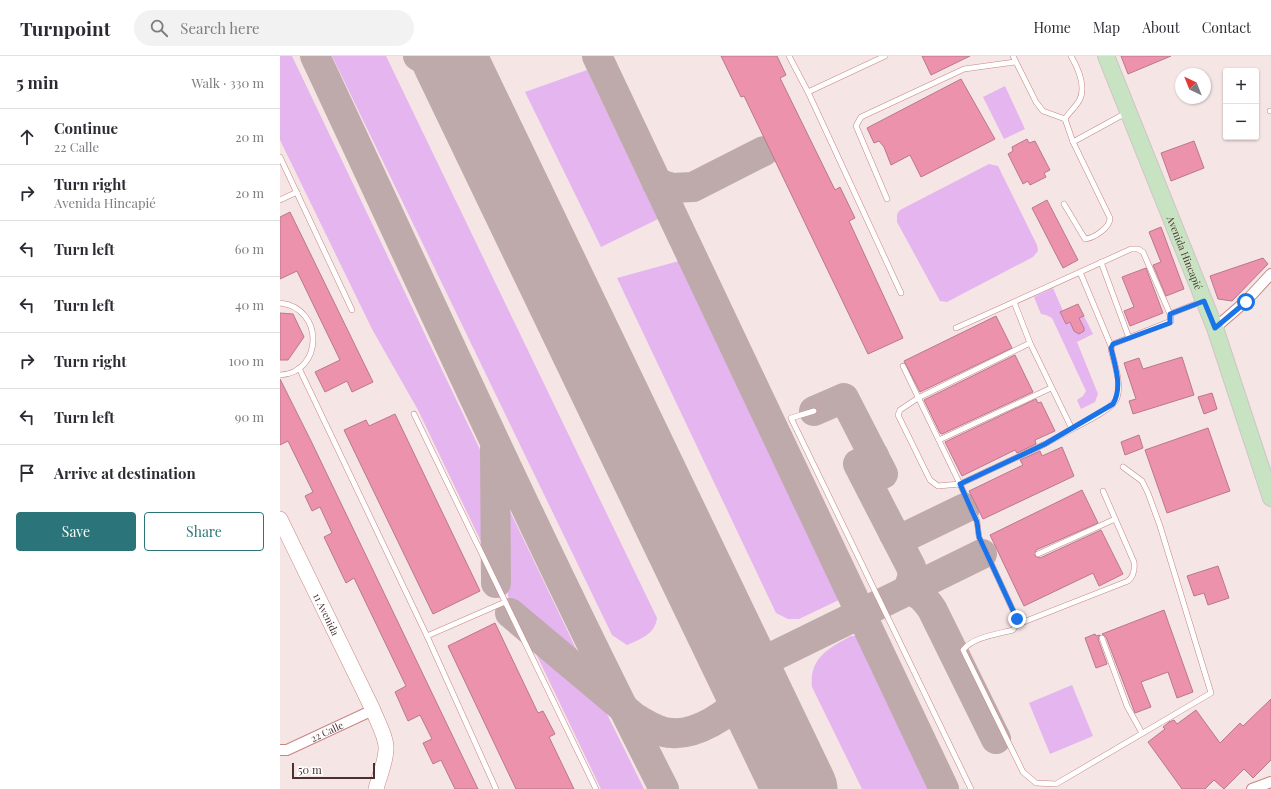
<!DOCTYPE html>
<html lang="en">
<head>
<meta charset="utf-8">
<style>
  body { margin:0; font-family:"Playfair Display",serif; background:#f2f2f3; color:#2b2b33 }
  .controls { position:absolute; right:12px; top:12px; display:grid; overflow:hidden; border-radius:4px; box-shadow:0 1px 3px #0004 }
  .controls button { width:36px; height:36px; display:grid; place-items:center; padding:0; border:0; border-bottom:1px solid #e1e1e2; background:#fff; color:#2b2b33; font:20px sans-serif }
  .compass { position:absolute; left:895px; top:12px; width:36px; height:36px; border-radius:50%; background:#fff; box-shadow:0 1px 3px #0004; rotate:317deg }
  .scale { position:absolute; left:12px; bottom:10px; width:83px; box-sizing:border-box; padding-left:4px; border:2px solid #4c2f2f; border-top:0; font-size:11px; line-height:14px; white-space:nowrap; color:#4c2f2f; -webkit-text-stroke:3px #fff; paint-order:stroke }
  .stop { position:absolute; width:12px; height:12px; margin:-9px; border:3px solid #1a73e8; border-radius:50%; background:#fff }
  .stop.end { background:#1a73e8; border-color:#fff; box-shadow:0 1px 4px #0008 }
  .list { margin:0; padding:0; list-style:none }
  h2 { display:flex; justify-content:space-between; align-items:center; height:52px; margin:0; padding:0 16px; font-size:17px }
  h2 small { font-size:13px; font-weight:400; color:#7c7c81 }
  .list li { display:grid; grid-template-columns:26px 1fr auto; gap:12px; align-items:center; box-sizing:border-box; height:56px; padding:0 16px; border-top:1px solid #e1e1e2 }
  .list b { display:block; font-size:15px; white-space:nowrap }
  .list p { margin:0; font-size:13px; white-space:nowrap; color:#7c7c81 }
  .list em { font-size:13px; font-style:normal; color:#7c7c81 }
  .actions { display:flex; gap:8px; padding:12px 16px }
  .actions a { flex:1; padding:9px 0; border:1px solid #2b757a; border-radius:4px; text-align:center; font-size:14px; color:#2b757a }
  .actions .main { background:#2b757a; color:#fff }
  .icon { flex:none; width:22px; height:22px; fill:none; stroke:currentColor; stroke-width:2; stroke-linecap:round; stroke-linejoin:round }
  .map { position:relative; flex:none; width:991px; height:733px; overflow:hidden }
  header { display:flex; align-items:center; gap:24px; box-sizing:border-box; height:56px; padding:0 20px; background:#fff; border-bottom:1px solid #e1e1e2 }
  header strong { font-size:19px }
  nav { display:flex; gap:22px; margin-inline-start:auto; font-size:14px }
  .search { width:280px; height:36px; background:#f2f2f3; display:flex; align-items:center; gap:10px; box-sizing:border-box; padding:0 14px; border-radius:22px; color:#7c7c81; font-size:15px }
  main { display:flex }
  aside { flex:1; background:#fff }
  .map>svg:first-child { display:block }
  .green { fill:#e5b5ef }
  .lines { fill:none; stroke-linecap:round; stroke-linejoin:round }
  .taxiway { stroke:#beaaaa; stroke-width:30 }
  .runway { stroke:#beaaaa; stroke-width:75 }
  .building { fill:#ec92ac; stroke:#ba788b }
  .lane-casing { stroke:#c98583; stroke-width:6 }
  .street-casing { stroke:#c98583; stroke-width:12 }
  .secondary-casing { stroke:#c98583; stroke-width:16 }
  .primary-casing { stroke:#cdc5c5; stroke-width:18 }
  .lane { stroke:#fff; stroke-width:5 }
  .street { stroke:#fff; stroke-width:10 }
  .secondary { stroke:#fff; stroke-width:15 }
  .primary { stroke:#c7e3c2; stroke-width:16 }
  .route { stroke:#1a73e8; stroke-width:5 }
  .labels { text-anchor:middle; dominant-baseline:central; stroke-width:3.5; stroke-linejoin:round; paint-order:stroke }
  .street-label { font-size:10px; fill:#4c2f2f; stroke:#fff }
</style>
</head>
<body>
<header>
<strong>Turnpoint</strong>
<div class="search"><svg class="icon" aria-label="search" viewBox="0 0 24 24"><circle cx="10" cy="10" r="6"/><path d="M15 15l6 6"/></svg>Search here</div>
<nav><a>Home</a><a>Map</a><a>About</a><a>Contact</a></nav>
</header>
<main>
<aside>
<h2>5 min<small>Walk · 330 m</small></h2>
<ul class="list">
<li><svg class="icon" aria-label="ahead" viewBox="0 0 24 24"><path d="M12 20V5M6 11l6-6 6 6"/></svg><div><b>Continue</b><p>22 Calle</p></div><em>20 m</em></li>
<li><svg class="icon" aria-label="right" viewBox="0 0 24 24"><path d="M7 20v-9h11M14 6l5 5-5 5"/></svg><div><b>Turn right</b><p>Avenida Hincapié</p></div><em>20 m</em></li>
<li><svg class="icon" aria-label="left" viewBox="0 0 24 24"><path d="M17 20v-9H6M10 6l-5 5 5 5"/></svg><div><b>Turn left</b></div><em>60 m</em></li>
<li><svg class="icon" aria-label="left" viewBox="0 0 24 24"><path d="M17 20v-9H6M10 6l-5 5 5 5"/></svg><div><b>Turn left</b></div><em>40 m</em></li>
<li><svg class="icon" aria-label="right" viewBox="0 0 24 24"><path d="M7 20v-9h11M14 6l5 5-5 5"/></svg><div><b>Turn right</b></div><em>100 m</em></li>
<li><svg class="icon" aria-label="left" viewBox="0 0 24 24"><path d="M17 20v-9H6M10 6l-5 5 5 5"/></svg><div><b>Turn left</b></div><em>90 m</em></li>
<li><svg class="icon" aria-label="arrive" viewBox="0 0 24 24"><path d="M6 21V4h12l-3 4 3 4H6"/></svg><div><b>Arrive at destination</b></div></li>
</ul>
<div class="actions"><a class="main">Save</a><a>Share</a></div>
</aside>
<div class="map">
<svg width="991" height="733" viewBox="0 0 991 733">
  <rect width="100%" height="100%" fill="#f5e5e5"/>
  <g class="green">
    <path d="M0 0H12L205 404 207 413 208 500 138 354 92 273 0 84Z"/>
    <path d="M52 0H106L377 562C375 578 361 583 347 589L332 579Z"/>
    <path d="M307 14 378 163 321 191 245 36Z"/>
    <path d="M725 30 745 73 724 83 703 41Z"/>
    <path d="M709 108 718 110 757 189 758 195 753 201 667 246 660 245 617 166V158L620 154Z"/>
    <path d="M399 205 563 542 519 563H508L496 557 337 222Z"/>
    <path d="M773 232 783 255 780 257 786 268 804 260 813 278 797 286 818 338 815 346 801 353 797 344 803 340 806 335 772 262 766 259 761 258 754 241Z"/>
    <path d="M222 447 227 449 301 603 300 605 296 604 228 541 220 453Z"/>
    <path d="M571 580H576L580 584 650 733H582L532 631C529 602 549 592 571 580Z"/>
    <path d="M250 585H252L322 648 364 733H321Z"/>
    <path d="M792 629 813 680 770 698 749 647Z"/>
  </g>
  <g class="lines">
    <g class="taxiway">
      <path d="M35 0C150 245 261 492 384 733"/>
      <path d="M138 0 176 17"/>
      <path d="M317 0 664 733"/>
      <path d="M377 127 392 132 413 131 484 95"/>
      <path d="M534 355 564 342 603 418"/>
      <path d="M215 393 216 527"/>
      <path d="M594 400 578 408 631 511 633 519 628 534C640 537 645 543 652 553L716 683"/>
      <path d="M614 478 625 481 685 452"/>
      <path d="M230 557 355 662C366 668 378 677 392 677 416 679 449 659 463 640 473 627 479 614 490 602"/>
      <path d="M457 601 472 604 490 602 702 498"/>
      <path d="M446 658C461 654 471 655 485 660"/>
    </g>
    <path class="runway" d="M168 0 520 733"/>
  </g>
  <g class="building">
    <path d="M441 0H497L506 19 500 22 555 134 560 131 575 162 569 165 623 282 588 298 464 40 461 41Z"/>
    <path d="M642 0H690L651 19Z"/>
    <path d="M841 0H891L848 18Z"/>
    <path d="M681 23 715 83 641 121 630 99 611 109 604 91 599 85 594 87 587 72Z"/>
    <path d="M747 83 749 87 755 85 770 114 764 117 766 121 750 129 748 125 743 128 728 98 733 95 732 91Z"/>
    <path d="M914 85 924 112 891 125 881 97Z"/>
    <path d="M767 144 798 204 783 212 752 152Z"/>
    <path d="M10 156 93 326 72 336 67 325 45 336 35 316 60 304 17 215 0 223V161Z"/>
    <path d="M881 171 904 233 886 240 873 209 881 206 869 176Z"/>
    <path d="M983 202 988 208 952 245 938 243 930 220Z"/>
    <path d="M866 212 883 257 850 270 844 255 854 251 842 221Z"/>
    <path d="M798 248 804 260 799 262 804 272V275L799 278 794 275 790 266 786 268 780 256Z"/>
    <path d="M0 257 13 258 24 281 8 304H0Z"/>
    <path d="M716 260 732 292 640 336 624 305Z"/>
    <path d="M735 299 753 336 662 378 660 377 644 344Z"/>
    <path d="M902 301 914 339 853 358 849 345 856 343 844 307 859 302 863 313Z"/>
    <path d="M0 323 32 387 198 733H175L161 704 153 708 143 687 152 683 140 659 128 665 115 636 126 630 74 522 66 527 44 481 52 477 40 451 32 455 25 440 33 436 8 385 0 389Z"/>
    <path d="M932 337 937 353 924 358 918 341Z"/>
    <path d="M756 343 758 347 761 346 775 375 755 384 756 388 737 397 735 394 682 420 665 386Z"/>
    <path d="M115 358 200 535 153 558 64 374 86 364 89 370Z"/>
    <path d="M928 372 950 435 887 457 865 394Z"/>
    <path d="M859 379 863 392 845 399 841 386Z"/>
    <path d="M782 391 794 420 703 463 689 435 743 409 740 404 760 395 762 400Z"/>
    <path d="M802 434 818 467 756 494 755 500 760 502 821 474 843 518 819 530 813 517 744 550 710 479Z"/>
    <path d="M938 510 949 542 928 549 924 537 914 540 907 520Z"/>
    <path d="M884 554 913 636 897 642 888 616 861 626 871 651 855 657 826 581 822 578Z"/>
    <path d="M215 567 258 657 263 655 275 678 269 681 294 733H236L168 590Z"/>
    <path d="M815 578 816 580 820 579 818 583 827 608 816 612 805 582Z"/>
    <path d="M991 643V704L973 722 964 713 944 733 934 724 925 733H902L868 686 885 673 883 671 889 666 894 664 897 668 916 654 940 687 960 667 963 670Z"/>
  </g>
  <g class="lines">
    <g class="lane-casing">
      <g id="lane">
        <path d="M509 0 528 36 621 237"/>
        <path d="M733 0 756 46 763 55 785 63 793 86"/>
        <path d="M528 36 605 0"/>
        <path d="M990 55H991"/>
        <path d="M785 63C789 56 797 50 800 43 806 29 798 12 791 0"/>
        <path d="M0 101 72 254"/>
        <path d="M607 143 579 77 576 70 581 61 684 13 735 6"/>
        <path d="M0 144 17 136"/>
        <path d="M784 148 805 183C814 182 830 172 830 162L793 86 846 57"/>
        <path d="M851 193H858L863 196 890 258 891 265 833 288 831 293C834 306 842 328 837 342 832 354 803 367 792 373L750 287 734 246Z"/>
        <path d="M821 206 849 282"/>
        <path d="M800 216 831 290"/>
        <path d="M0 247C45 252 43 317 0 319"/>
        <path d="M890 258 923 245"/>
        <path d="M676 272 734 246"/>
        <path d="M750 287 638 342 620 354 618 359 650 424 658 430 680 428 697 465 699 481 737 563 736 569 733 574C718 578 693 581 683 594L743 716 756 727 776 728 931 637 880 470 868 437 862 425 843 411"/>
        <path d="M623 310 680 428 765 388 792 373"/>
        <path d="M19 312 147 580 216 733"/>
        <path d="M534 355 511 362 691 733"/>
        <path d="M134 358 316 733"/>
        <path d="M659 384 771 332"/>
        <path d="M758 498 835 463"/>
        <path d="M736 569 848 525C854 520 855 514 854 506L823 435"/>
        <path d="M147 580 225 546"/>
        <path d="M822 582 847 650 862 677"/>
      </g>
    </g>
    <g class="street-casing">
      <g id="street">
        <path d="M935 272 966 245 991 218"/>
        <path id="s1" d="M0 694H7L93 654"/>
        <path d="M972 733 991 726"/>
      </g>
    </g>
    <g class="secondary-casing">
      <g id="secondary">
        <path id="s2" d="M0 463 93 654C97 665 105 678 106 690 107 704 99 720 96 733"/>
      </g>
    </g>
    <g class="primary-casing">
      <g id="primary">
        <path id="s3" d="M826 0 935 272 991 442"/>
      </g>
    </g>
    <use href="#lane" class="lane"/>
    <use href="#street" class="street"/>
    <use href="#secondary" class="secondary"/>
    <use href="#primary" class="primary"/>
  </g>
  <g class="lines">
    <path class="route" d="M737 563 699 481 697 466 680 428 765 388 833 348C843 331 835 310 831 292L833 288 890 267V258L924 245 935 272 966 246"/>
  </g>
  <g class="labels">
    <g class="street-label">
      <text stroke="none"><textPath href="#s3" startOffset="212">Avenida Hincapié</textPath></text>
      <text stroke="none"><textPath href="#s2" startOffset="106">11 Avenida</textPath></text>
      <text stroke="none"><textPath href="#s1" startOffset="51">22 Calle</textPath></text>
    </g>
  </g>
</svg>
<div class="controls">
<button>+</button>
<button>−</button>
</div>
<svg class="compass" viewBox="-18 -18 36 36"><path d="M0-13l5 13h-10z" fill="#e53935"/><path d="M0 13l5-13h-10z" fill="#7c7c81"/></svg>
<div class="scale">50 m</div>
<div class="stop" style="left:966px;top:246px"></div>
<div class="stop end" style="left:737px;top:563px"></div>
</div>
</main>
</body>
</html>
